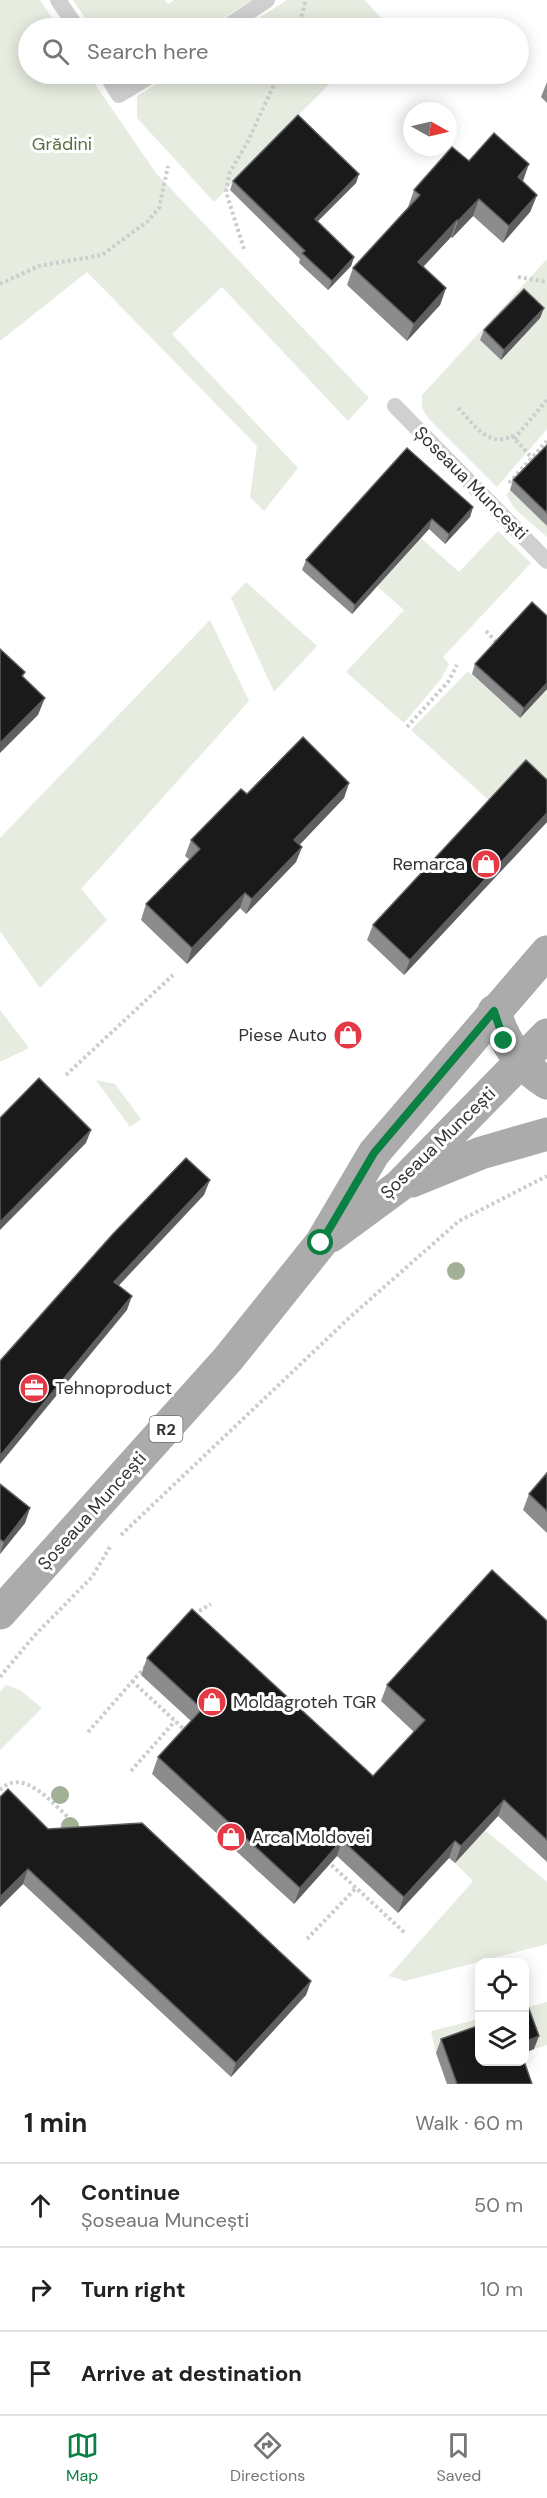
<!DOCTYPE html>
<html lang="en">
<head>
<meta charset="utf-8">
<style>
  body { margin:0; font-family:"DM Sans",sans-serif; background:#f2f2f2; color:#222 }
  .controls { position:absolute; right:18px; bottom:18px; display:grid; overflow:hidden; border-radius:12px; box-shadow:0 3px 15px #0003 }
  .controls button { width:54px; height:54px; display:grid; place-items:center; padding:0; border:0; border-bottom:2px solid #e0e0e0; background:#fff; color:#222; font:30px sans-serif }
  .compass { position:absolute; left:403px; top:102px; width:54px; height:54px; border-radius:50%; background:#fff; box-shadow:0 3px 15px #0003; rotate:98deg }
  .stop { position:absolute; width:18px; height:18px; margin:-14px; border:4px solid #0b8043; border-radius:50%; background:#fff }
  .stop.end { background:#0b8043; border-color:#fff; box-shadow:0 2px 6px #0008 }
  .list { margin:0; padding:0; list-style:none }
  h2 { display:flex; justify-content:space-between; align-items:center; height:78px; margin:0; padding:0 24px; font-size:26px }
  h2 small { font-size:20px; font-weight:400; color:#767676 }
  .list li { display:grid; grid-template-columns:39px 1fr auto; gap:18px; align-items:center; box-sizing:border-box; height:84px; padding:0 24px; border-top:2px solid #e0e0e0 }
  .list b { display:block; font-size:22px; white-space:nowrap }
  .list p { margin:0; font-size:20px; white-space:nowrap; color:#767676 }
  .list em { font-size:20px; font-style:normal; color:#767676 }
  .icon { flex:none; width:33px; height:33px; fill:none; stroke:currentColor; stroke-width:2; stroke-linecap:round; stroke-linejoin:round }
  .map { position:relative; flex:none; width:547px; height:2084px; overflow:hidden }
  .search { position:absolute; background:#fff; box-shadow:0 3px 15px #0003; left:18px; right:18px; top:18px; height:66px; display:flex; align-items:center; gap:15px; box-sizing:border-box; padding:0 21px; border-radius:33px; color:#767676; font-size:22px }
  .sheet { height:330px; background:#fff }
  nav { display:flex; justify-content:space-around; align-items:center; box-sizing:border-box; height:84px; border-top:2px solid #e0e0e0; background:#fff; font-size:16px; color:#767676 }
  nav a { display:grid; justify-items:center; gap:3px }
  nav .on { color:#0b8043 }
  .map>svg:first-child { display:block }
  .green { fill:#e6ecdf }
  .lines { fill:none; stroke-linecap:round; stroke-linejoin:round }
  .path { stroke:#cdcdcd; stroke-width:4; stroke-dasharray:3 3; stroke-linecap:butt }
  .lane { stroke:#d0d0d0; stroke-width:16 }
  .primary { stroke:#ababab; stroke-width:33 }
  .tree { fill:#a2b095 }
  .wall { fill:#8c8c8c }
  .shaded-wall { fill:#5f5f5f }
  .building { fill:#1a1a1a; stroke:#5f5f5f; stroke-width:1.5 }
  .route { stroke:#0b8043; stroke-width:8 }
  .labels { text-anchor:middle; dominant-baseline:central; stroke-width:6; stroke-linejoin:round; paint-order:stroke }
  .shield { fill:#fff; stroke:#707070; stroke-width:1.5 }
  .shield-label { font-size:16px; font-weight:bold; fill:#333 }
  .park-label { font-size:18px; fill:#56703f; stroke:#fff }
  .street-label { font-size:18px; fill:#333; stroke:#fff }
  .poi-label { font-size:18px; fill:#333; stroke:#fff; text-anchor:start }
</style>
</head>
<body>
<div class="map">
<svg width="547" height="2084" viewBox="0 0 547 2084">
  <rect width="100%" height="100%" fill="#fff"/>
  <g class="green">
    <path d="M0 0H40L59 28H28V74H88L156 173 369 398 348 421 222 287 172 334 298 468 264 511 250 497 257 446 87 272 0 341Z"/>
    <path d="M73 0H165L168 4 174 0H252L208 28H92Z"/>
    <path d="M287 0H365L387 25 384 28H243Z"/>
    <path d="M172 74H339L214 202 137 118V96Z"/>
    <path d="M547 259V429L497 487 428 418 422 408V395Z"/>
    <path d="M510 490 547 526V537L515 509 506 495Z"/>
    <path d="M498 531 531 563 443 657 449 664 441 679 404 723 346 672 404 610 377 586 421 538 459 572Z"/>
    <path d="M246 582 317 646 274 692 231 598Z"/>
    <path d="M210 620 249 701 81 889 107 920 40 988 0 931V838Z"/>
    <path d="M468 671 520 718 547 689V780L494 805 411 730Z"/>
    <path d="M0 1010 29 1048 0 1062Z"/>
    <path d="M96 1080 115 1084 141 1119 130 1127Z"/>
    <path d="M6 1685 20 1690 42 1708 0 1750V1692Z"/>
    <path d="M485 1830 547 1882V1944L405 1981 389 1976 473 1881 455 1863Z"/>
    <path d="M547 2002V2045L534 2049 524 2008Z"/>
    <path d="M479 2019V2036L436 2053 431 2031Z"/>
  </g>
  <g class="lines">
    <g class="path">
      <path d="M298 28 306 0"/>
      <path d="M244 249 226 192 229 174 249 139 279 74"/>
      <path d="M518 277 547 282"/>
      <path d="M0 284 39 266 102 255 148 221 159 208 168 166"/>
      <path d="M458 408C474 424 488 448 512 436L536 462"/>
      <path d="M514 439 547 400"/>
      <path d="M509 483 547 441"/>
      <path d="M486 631 498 644"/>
      <path d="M407 727 448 682 457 665"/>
      <path d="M66 1075 173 975"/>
      <path d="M121 1535 349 1318 459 1221 547 1176"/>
      <path d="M194 1614 211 1604"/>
      <path d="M0 1677 34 1636 92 1577 111 1545"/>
      <path d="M132 1681 187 1732"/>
      <path d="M88 1732 146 1666"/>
      <path d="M131 1771 175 1721"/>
      <path d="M0 1790C23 1766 53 1804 71 1820"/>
      <path d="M327 1861 405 1933"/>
      <path d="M307 1939 356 1888"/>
    </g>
    <g class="lane">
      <path d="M58 0 77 28"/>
      <path d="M225 28 267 0"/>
      <path d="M106 74 119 95 154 74"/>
      <path d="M395 406 547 561"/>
    </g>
    <g class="primary">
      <path d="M494 1011C505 1043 518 1064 547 1083"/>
      <path d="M412 1181 481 1153 547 1134"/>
      <path d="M331 1236 399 1186 547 1035"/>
      <path d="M0 1613 228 1359 321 1243 374 1153 547 952"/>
    </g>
  </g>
  <g class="tree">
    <circle cx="456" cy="1271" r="9"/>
    <circle cx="60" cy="1795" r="9"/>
    <circle cx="70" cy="1826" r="9"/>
  </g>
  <g class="wall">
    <path d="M547 82V103L541 97Z"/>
    <path d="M469 161 523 182 537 195 530 212 503 243 473 216 452 238 451 237 423 266 446 288 440 305 407 341 347 285 353 268 409 207H408L414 190Z"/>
    <path d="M359 174 356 183 317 222 354 257 351 266 328 290 299 263 300 259 230 190 233 181Z"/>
    <path d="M544 308 540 318 501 360 480 340 484 330Z"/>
    <path d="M547 445V526L510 490 513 480Z"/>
    <path d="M407 448 473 507 470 517 445 544 429 529 352 614 302 570 306 560Z"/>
    <path d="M547 616V689L520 718 472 674 475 664Z"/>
    <path d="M547 780V822L404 975 367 940 373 925Z"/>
    <path d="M349 783 344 798 299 845 302 847 296 862 246 914 240 908 187 964 141 920 146 904 190 860 185 856 191 840 247 794Z"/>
    <path d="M547 1473V1533L523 1510 529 1494Z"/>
    <path d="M0 1484 30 1508 25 1523 0 1554Z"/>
    <path d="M547 1621V1862L498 1816 455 1863 449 1858 398 1913 337 1856 294 1904 152 1774 158 1757 191 1721 141 1675 147 1658 373 1776 414 1732 381 1701 387 1685Z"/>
    <path d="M0 1797 48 1829 311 1981 306 1995 231 2077 23 1884 0 1907Z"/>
    <path d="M441 2039 532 2084H447L436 2053Z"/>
  </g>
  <g class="shaded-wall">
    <path d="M529 164 523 181 512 194 518 177Z"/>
    <path d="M359 174 356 183 311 228 315 219Z"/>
    <path d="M537 195 530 212 503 243 509 226Z"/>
    <path d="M479 199 473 216 452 238 458 221Z"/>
    <path d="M457 220 451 237 412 279 418 262Z"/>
    <path d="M354 257 351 266 328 290 332 281Z"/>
    <path d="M446 288 440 305 407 341 414 324Z"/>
    <path d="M544 308 540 318 501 360 504 350Z"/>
    <path d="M473 507 470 517 445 544 449 534Z"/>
    <path d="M432 519 429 529 352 614 355 605Z"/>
    <path d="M547 683V689L520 718 524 708Z"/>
    <path d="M45 698 38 715 0 753V743Z"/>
    <path d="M349 783 344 798 289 856 294 840Z"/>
    <path d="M547 813V822L404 975 410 960Z"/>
    <path d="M302 847 296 862 246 914 252 899Z"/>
    <path d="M245 893 240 908 187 964 192 948Z"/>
    <path d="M91 1130 86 1143 0 1230V1222Z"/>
    <path d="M210 1180 204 1195 109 1296 114 1282Z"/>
    <path d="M132 1296 127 1310 0 1464V1456Z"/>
    <path d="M30 1508 25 1523 0 1554 4 1542Z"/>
    <path d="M504 1800 498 1816 455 1863 461 1846Z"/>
    <path d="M342 1840 337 1856 294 1904 300 1888Z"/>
    <path d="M455 1841 449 1858 398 1913 404 1897Z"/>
    <path d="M28 1869 23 1884 0 1907V1897Z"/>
    <path d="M311 1981 306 1995 231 2077 236 2063Z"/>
    <path d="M539 2036 534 2049 525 2053V2042Z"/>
  </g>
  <g class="building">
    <path d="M298 115 359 174 315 219 354 257 332 281 302 253 305 251 233 181Z"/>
    <path d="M494 133 529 164 518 177 537 195 509 226 479 199 458 221 457 220 418 262 446 288 414 324 353 268 420 195 414 190 452 147 469 161Z"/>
    <path d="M524 289 544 308 504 350 484 330Z"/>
    <path d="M547 445V513L513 480Z"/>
    <path d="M407 448 473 507 449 534 432 519 355 605 306 560Z"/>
    <path d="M532 602 547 616V683L524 708 475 664Z"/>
    <path d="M0 649 25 672 22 676 45 698 0 743Z"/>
    <path d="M303 737 349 783 294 840 302 847 252 899 245 893 192 948 146 904 200 849 191 840 241 789 247 794Z"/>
    <path d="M526 760 547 780V813L410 960 373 925Z"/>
    <path d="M39 1078 91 1130 0 1222V1118Z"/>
    <path d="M186 1158 210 1180 114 1282 132 1296 0 1456V1361L112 1235Z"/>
    <path d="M547 1473V1511L529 1494Z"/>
    <path d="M0 1484 30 1508 4 1542 0 1539Z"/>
    <path d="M492 1570 547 1621V1840L504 1800 461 1846 455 1841 404 1897 342 1840 300 1888 158 1757 202 1709 147 1658 192 1609 373 1776 425 1720 387 1685Z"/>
    <path d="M8 1789 48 1829 142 1823 311 1981 236 2063 28 1869 0 1897V1797Z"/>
    <path d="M528 2006 539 2036 525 2042V2007Z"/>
    <path d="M480 2025V2061H524L532 2084H457L441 2039Z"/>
  </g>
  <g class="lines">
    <path class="route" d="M321 1243 374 1153 494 1011 504 1041"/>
  </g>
  <defs>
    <g id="shop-disc" transform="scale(1.5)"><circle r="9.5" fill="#e63946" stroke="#fff"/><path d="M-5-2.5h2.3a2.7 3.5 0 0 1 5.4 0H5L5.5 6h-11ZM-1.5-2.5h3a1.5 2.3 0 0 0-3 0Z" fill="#fff"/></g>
    <g id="office-disc" transform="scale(1.5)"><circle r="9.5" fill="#e63946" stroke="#fff"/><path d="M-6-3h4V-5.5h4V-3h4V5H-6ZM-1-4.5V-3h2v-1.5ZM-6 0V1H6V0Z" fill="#fff"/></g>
  </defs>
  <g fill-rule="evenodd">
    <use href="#shop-disc" x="486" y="864"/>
    <use href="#shop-disc" x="348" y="1035"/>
    <use href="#office-disc" x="34" y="1388"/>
    <use href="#shop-disc" x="212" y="1702"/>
    <use href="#shop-disc" x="231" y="1837"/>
  </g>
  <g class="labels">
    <rect class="shield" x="149.5" y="1416" width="33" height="26" rx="4.5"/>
    <g class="shield-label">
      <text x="166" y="1429">R2</text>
    </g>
    <g class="park-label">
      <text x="62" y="144">Grădini</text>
    </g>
    <g class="street-label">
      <text transform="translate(471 483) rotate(45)">Șoseaua Muncești</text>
      <text transform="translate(438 1143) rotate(-44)">Șoseaua Muncești</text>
      <text transform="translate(92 1511) rotate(-48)">Șoseaua Muncești</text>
    </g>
    <g class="poi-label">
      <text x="465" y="864" text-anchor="end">Remarca</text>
      <text x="327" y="1035" text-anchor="end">Piese Auto</text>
      <text x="55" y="1388">Tehnoproduct</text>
      <text x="233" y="1702">Moldagroteh TGR</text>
      <text x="252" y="1837">Arca Moldovei</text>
    </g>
  </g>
</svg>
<div class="controls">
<button><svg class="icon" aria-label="locate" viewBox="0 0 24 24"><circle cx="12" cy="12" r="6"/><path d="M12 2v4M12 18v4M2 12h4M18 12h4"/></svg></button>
<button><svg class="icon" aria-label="layers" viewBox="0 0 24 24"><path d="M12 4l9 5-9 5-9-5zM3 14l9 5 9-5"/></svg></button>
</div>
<svg class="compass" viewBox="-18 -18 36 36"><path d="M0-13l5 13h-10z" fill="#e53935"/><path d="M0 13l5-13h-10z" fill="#767676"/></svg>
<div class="stop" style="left:321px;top:1243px"></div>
<div class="stop end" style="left:504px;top:1041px"></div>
<div class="search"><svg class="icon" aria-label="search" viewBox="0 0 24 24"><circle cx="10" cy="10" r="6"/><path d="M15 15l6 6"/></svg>Search here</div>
</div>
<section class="sheet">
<h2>1 min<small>Walk · 60 m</small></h2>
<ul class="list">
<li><svg class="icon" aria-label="ahead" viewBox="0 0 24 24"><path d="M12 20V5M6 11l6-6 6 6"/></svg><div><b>Continue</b><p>Șoseaua Muncești</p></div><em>50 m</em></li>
<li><svg class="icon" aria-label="right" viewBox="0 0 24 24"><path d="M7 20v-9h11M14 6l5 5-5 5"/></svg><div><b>Turn right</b></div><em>10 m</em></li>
<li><svg class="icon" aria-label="arrive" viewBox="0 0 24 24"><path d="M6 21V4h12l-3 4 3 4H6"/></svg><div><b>Arrive at destination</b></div></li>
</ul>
</section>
<nav>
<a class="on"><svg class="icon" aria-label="map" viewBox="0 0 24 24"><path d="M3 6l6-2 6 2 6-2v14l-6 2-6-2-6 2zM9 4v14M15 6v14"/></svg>Map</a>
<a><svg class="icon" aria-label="directions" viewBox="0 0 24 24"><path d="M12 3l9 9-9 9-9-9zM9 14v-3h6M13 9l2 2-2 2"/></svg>Directions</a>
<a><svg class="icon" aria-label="saved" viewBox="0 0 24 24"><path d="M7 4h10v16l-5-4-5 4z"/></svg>Saved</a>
</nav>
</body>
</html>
